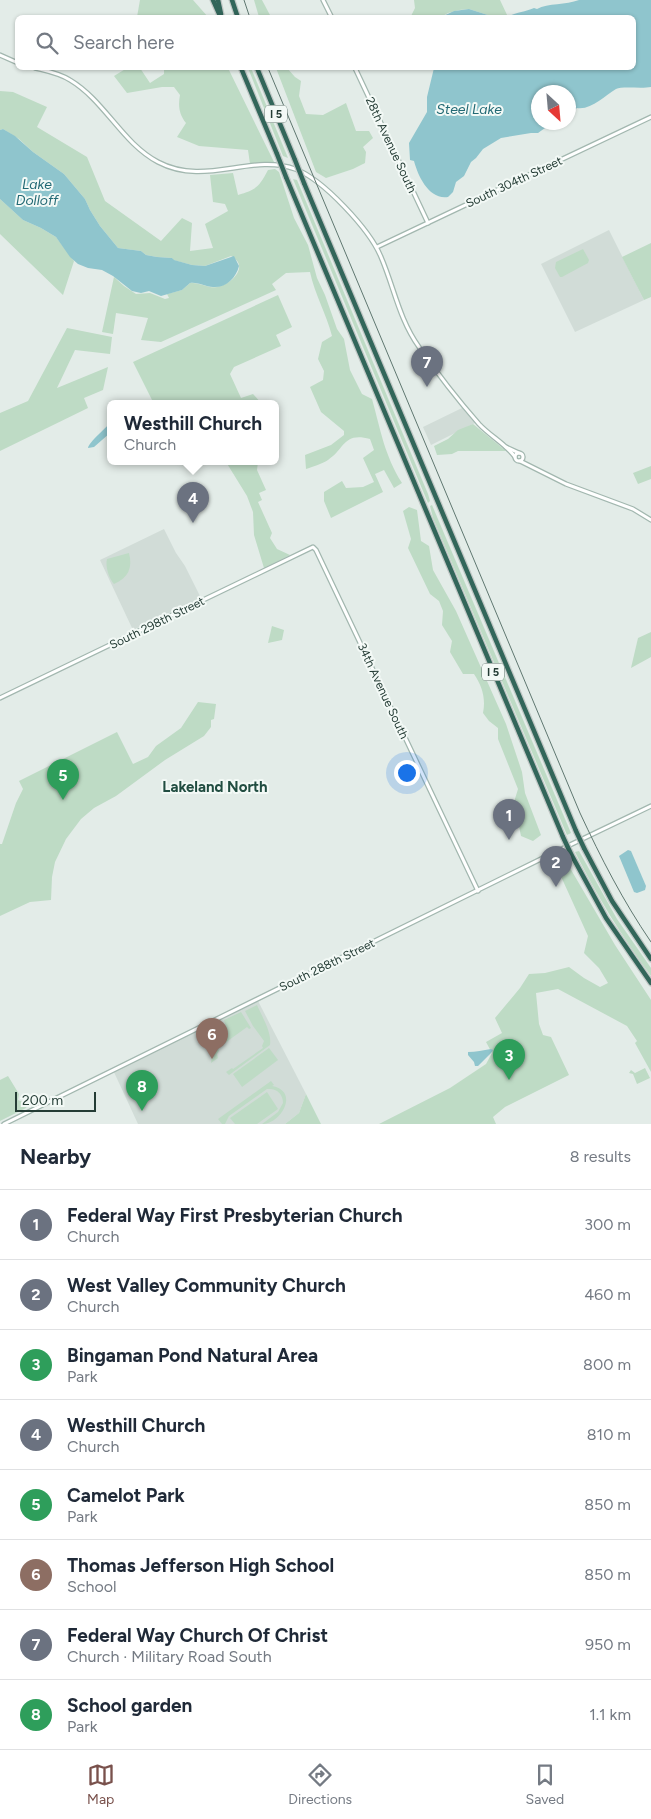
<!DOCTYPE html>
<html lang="en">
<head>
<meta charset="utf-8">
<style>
  body { margin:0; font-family:Figtree,sans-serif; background:#f6f6f7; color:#1f2937 }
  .compass { position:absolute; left:531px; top:85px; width:45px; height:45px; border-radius:50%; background:#fff; box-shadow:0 1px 4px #0004; rotate:154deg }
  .scale { position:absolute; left:15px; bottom:12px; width:81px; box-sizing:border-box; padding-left:5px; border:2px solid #243c35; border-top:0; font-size:14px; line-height:18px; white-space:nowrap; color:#243c35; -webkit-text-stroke:4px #f3f9f6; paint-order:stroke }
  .you { position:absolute; left:406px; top:772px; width:18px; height:18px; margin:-12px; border:4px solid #fff; border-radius:50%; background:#1a73e8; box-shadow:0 0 0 8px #1a73e833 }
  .badge { display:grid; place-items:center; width:32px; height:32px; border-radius:50%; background:#79514c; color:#fff; font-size:16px; font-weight:700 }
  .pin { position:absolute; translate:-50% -41px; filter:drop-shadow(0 1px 2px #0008) }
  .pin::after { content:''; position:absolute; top:26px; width:18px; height:15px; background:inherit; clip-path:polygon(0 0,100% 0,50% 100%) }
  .popup { position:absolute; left:107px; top:400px; width:172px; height:65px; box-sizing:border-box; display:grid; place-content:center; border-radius:8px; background:#fff; filter:drop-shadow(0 1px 4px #0005); font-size:16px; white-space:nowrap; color:#747a83 }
  .popup b { font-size:19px; color:#1f2937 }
  .popup::after { content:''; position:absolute; left:50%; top:100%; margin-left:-10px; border:10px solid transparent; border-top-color:#fff }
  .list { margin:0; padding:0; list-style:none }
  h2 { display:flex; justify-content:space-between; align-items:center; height:65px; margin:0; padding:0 20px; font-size:21px }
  h2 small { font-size:16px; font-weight:400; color:#747a83 }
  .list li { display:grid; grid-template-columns:32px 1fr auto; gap:15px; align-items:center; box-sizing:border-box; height:70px; padding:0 20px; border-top:1px solid #e0e1e3 }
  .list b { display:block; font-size:19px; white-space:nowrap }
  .list p { margin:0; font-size:16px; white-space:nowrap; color:#747a83 }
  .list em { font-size:16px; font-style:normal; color:#747a83 }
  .icon { flex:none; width:28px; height:28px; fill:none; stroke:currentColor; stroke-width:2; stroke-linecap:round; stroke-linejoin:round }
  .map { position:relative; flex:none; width:651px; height:1124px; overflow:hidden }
  .search { position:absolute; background:#fff; box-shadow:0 1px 4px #0004; left:15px; right:15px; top:15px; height:55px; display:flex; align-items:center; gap:12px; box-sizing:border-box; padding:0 18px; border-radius:8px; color:#747a83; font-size:19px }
  .sheet { height:625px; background:#fff }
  nav { display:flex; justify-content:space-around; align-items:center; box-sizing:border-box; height:70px; border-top:1px solid #e0e1e3; background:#fff; font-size:14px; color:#747a83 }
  nav a { display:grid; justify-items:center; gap:2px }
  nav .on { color:#79514c }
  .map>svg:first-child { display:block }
  .built { fill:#d1dcd7 }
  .green { fill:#bedbc5 }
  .water { fill:#8fc5cd }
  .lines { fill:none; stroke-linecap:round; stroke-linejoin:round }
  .secondary-casing { stroke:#a2b7af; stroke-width:5.5 }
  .highway-casing { stroke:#c2c8c6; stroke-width:7 }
  .secondary { stroke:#fff; stroke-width:3 }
  .highway { stroke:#32665a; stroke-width:4.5 }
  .tram { stroke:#5f7770; stroke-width:1 }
  .highway-bridge-casing { stroke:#c2c8c6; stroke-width:7; stroke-linecap:butt }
  .highway-bridge { stroke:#32665a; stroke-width:4.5 }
  .labels { text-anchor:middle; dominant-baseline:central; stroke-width:4; stroke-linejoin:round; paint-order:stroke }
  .shield { fill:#f3f9f6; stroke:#62756f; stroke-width:1 }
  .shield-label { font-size:11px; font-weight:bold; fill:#243c35 }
  .street-label { font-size:12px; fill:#243c35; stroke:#f3f9f6 }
  .water-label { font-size:14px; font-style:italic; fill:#226974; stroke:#f3f9f6 }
  .quarter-label { font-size:15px; font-weight:bold; fill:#214d41; stroke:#f3f9f6 }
</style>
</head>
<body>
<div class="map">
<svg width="651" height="1124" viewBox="0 0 651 1124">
  <rect width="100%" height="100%" fill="#e3ece8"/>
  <g class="built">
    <path d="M609 230 644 300 575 332 541 264Z"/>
    <path d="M462 408 475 423 431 445 423 427Z"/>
    <path d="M164 529 176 553 185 566 201 598 133 630 100 560Z"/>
    <path d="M257 999 306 1094 299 1113 285 1124H138L113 1070Z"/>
  </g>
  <g class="green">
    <path d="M140 0H193L208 17H137Z"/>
    <path d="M254 0H262L271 17H259Z"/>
    <path d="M414 0H500L508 17H494L469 9 459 10 448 13 441 17 410 18 415 8Z"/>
    <path d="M127 68H140L150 83 164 74V68H228L274 162 250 164 248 150 199 146 177 137 186 123C179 114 178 106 180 95L174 87H162L127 93 114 76Z"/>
    <path d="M248 68H251L288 158 283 156Z"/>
    <path d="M276 68H287L295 77 301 81 299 96 306 114 323 115 346 103 356 131H369L373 138 363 147 366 152 365 163 353 169 326 178 316 172Z"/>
    <path d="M0 91 13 92 47 107 37 127 87 157 105 201 161 241 182 218 192 223 190 251 213 248 205 224 228 211 225 204 213 202 210 175 233 173 238 195C256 190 259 187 268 170L275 169 279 172 294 218 308 245 317 278 325 295 337 329 344 339 350 370 362 394 372 399C381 431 384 454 402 483L394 488 384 470 375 474 383 492 331 518 324 501V492L342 481 346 488 363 487 374 482 363 458 374 450 370 439C343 432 345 449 328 460 322 464 312 467 306 469L305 455 331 445 344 435V431L321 412 310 387 323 380 324 371 318 359 322 342 332 336C326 313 315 295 310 272L286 273 272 284 276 290 161 342 141 340 148 318 116 313 113 334 102 332 114 277 124 286 136 294 150 293 165 299 169 298 167 294 182 290 190 283C198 283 202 285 210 287 221 289 236 280 239 269 240 262 236 259 231 256L205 266 192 265 173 260 172 258 157 257 146 255 141 251 118 248 100 226 90 210 85 199 64 174 33 152 19 139 3 129 0 130Z"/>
    <path d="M293 179 297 180 428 494 430 501 428 503Z"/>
    <path d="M0 199 23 220 41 228 56 237 74 261 63 295 0 234Z"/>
    <path d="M651 243V297L644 300 622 257Z"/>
    <path d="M583 249 589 260 588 263 562 277H560L555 268 556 262Z"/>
    <path d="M278 295 292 327 276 335 281 346 234 367 230 374 241 398 253 394 262 404H258L253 400 248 404H154L133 362Z"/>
    <path d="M67 328 112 337 110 354 75 350 57 388 108 367 103 390 84 398 88 408 0 451V413L28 401Z"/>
    <path d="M473 424 506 451H458L452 454 437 455 434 446 448 439 458 430Z"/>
    <path d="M226 462H258L257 470 266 490 259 493 262 500 258 502 272 533 270 538 277 549 290 555 264 568 254 535 253 512 247 496Z"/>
    <path d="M651 466V479L638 484 633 473Z"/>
    <path d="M432 505 571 833 567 835 433 518 430 506Z"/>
    <path d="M409 507 417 510 421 541 429 546 433 570 456 611 506 724 522 772 525 793 541 835 533 841 521 836 514 802 518 789 498 739V728L489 721 483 713C486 698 482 686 474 674H463L450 652 452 641 442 625 443 611 439 601 430 594 408 548 411 539 403 511Z"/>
    <path d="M129 553C133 568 128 578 114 584 109 579 105 566 107 559Z"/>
    <path d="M272 626 284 630 282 640 268 643Z"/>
    <path d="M651 632V657L631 668 638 638Z"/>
    <path d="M198 702 216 704 214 719 211 720V727L204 736 165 760 116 796 94 808 81 819 66 839 55 862 52 877 51 900 30 902 0 916V844H2L16 803 23 789 19 781 117 732 133 764 148 757 156 746 181 728Z"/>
    <path d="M579 851 617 919 651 968V976C622 937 597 896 575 852Z"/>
    <path d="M563 856 615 945 651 1000V1072L635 1043 637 1041 627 1026 558 989 536 993 539 1024 543 1035 551 1037 569 1075 505 1107 493 1117 496 1124H379L450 1088 486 1064 492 1053 486 1042 502 1033 495 1018 520 988 529 974 545 973 569 967 584 978 600 987 608 983 599 968 584 953 588 936 554 861Z"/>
    <path d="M257 1005C262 1017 272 1032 270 1045L229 1075 226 1072 232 1068 233 1069 263 1048 262 1046 264 1041 253 1026 245 1011Z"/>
    <path d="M241 1012 251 1028 249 1029 247 1027 218 1048 219 1051 217 1054 218 1058 211 1063C214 1043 220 1049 228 1034L224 1020Z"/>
    <path d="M269 1048 278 1060 242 1087 233 1074Z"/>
    <path d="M645 1068 650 1078 637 1084 633 1074 629 1073 631 1070 635 1073Z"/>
    <path d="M8 1076 19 1094 18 1100 28 1104 26 1108 0 1121V1080Z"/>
    <path d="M271 1081 274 1085 272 1086C300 1091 281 1124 262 1124L278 1112 283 1103C283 1094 277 1088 267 1089L229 1116 225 1124H222L218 1119Z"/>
    <path d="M267 1092 278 1109 257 1124H235L230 1118Z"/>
    <path d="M306 1094 321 1124H285L299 1113Z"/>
  </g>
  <g class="water">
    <path d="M579 0H651V87C642 89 622 86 616 89 604 96 592 110 577 108L570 114H569L568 92H538V122L552 123 538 133H531L501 138 483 149 476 158 471 162 464 176 456 182 453 192 448 197C429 200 418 176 414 161L410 160 409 143 427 112V97L434 68H634V18L507 17C517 12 525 12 534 8L537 9C548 3 566 5 579 0Z"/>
    <path d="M469 9 494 17H441L454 11Z"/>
    <path d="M3 129 15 136 33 152 64 174 85 199 90 210 100 226 118 248 141 251 146 255 157 257 172 258 174 260 192 265 205 266 234 256 239 266C236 278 226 288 213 287 205 287 199 282 190 283L182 290 161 296 149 291 141 293 132 291 113 276 102 270 88 268 78 264 70 257 56 237 41 228 23 220 0 199V130Z"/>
    <path d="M110 423V433L94 447 88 448C89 442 105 429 110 423Z"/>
    <path d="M628 850 631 851 646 886 645 890 637 893 634 892 619 856Z"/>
    <path d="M491 1049 493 1050 491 1053 478 1066H475L474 1062 468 1055V1052C476 1052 483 1050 491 1049Z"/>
  </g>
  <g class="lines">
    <g class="secondary-casing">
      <g id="secondary">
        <path d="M323 0 332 18"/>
        <path d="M0 55 18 63"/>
        <path d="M35 68C47 71 59 73 70 80 105 101 122 143 158 162 205 187 251 153 295 169 323 179 370 230 381 257 394 287 399 319 419 347 437 373 458 400 479 424 490 436 506 444 515 457"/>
        <path d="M355 68 428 223"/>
        <path d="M377 247 651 117"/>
        <path d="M506 447 519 453"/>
        <circle cx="519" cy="457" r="4"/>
        <path d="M520 461 566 484 633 509 651 520"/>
        <path d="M0 698 313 547 316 550 478 891"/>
        <path d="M4 1124 547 856 651 806"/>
      </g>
    </g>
    <g class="highway-casing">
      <g id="highway">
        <path d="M213 0 221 18"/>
        <path d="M218 0 221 14"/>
        <path d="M232 0 238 18"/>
        <path d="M241 68 277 154"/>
        <path d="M257 68 295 160"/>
        <path d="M286 177 563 837"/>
        <path d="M304 183 576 831"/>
        <path d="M584 848 612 901 651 959"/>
        <path d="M571 854 606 918 651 983"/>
      </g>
    </g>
    <use href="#secondary" class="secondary"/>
    <use href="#highway" class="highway"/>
    <g class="tram">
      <path d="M244 0 250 18"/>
      <path d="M268 68 580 813C601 858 623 901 651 942"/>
    </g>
    <g class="highway-bridge-casing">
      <g id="highway-bridge">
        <path d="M277 154 286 177"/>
        <path d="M295 160 304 183"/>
        <path d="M576 831 584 848"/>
        <path d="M563 837 571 854"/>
      </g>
    </g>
    <use href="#highway-bridge" class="highway-bridge"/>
  </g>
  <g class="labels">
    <g class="shield">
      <rect x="265" y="105.5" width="22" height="17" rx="4"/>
      <rect x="482" y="663.5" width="22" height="17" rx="4"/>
    </g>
    <g class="shield-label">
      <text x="276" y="114">I 5</text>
      <text x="493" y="672">I 5</text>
    </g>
    <g class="street-label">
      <text transform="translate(391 145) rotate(65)">28th Avenue South</text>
      <text transform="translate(514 182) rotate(-25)">South 304th Street</text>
      <text transform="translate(157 623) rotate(-26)">South 298th Street</text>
      <text transform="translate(383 691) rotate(65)">34th Avenue South</text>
      <text transform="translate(327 965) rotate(-26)">South 288th Street</text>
    </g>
    <g class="water-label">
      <text x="469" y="109">Steel Lake</text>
      <text x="37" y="184">Lake<tspan x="37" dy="16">Dolloff</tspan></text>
    </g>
    <g class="quarter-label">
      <text x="215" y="787">Lakeland North</text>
    </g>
  </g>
</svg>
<svg class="compass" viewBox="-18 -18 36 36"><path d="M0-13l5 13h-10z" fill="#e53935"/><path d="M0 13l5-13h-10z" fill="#747a83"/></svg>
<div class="scale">200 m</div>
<div class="you"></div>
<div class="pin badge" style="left:509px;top:840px;background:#6b7280">1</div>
<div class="pin badge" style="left:556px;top:887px;background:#6b7280">2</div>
<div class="pin badge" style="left:509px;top:1080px;background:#2e9e5b">3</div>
<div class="pin badge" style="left:193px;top:523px;background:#6b7280">4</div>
<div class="popup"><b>Westhill Church</b>Church</div>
<div class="pin badge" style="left:63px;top:800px;background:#2e9e5b">5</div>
<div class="pin badge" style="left:212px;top:1059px;background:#8d6e63">6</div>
<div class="pin badge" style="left:427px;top:387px;background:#6b7280">7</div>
<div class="pin badge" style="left:142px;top:1111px;background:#2e9e5b">8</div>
<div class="search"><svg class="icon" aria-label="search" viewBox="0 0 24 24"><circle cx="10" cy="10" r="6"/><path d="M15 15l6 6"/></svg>Search here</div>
</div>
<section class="sheet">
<h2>Nearby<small>8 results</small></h2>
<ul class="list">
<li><span class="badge" style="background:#6b7280">1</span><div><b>Federal Way First Presbyterian Church</b><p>Church</p></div><em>300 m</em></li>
<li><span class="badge" style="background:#6b7280">2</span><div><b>West Valley Community Church</b><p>Church</p></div><em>460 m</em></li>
<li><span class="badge" style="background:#2e9e5b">3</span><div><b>Bingaman Pond Natural Area</b><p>Park</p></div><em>800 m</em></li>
<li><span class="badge" style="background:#6b7280">4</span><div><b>Westhill Church</b><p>Church</p></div><em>810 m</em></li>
<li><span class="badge" style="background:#2e9e5b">5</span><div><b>Camelot Park</b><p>Park</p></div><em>850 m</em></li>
<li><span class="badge" style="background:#8d6e63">6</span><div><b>Thomas Jefferson High School</b><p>School</p></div><em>850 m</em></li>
<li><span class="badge" style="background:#6b7280">7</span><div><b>Federal Way Church Of Christ</b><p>Church · Military Road South</p></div><em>950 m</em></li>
<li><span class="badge" style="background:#2e9e5b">8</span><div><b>School garden</b><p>Park</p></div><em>1.1 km</em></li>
</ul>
</section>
<nav>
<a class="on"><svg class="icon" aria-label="map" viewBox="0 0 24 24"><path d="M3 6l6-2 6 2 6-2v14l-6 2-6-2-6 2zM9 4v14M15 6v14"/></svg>Map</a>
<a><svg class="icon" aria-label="directions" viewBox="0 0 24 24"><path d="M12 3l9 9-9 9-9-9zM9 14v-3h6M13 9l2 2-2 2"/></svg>Directions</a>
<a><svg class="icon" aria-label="saved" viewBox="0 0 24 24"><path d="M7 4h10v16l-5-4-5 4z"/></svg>Saved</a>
</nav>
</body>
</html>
